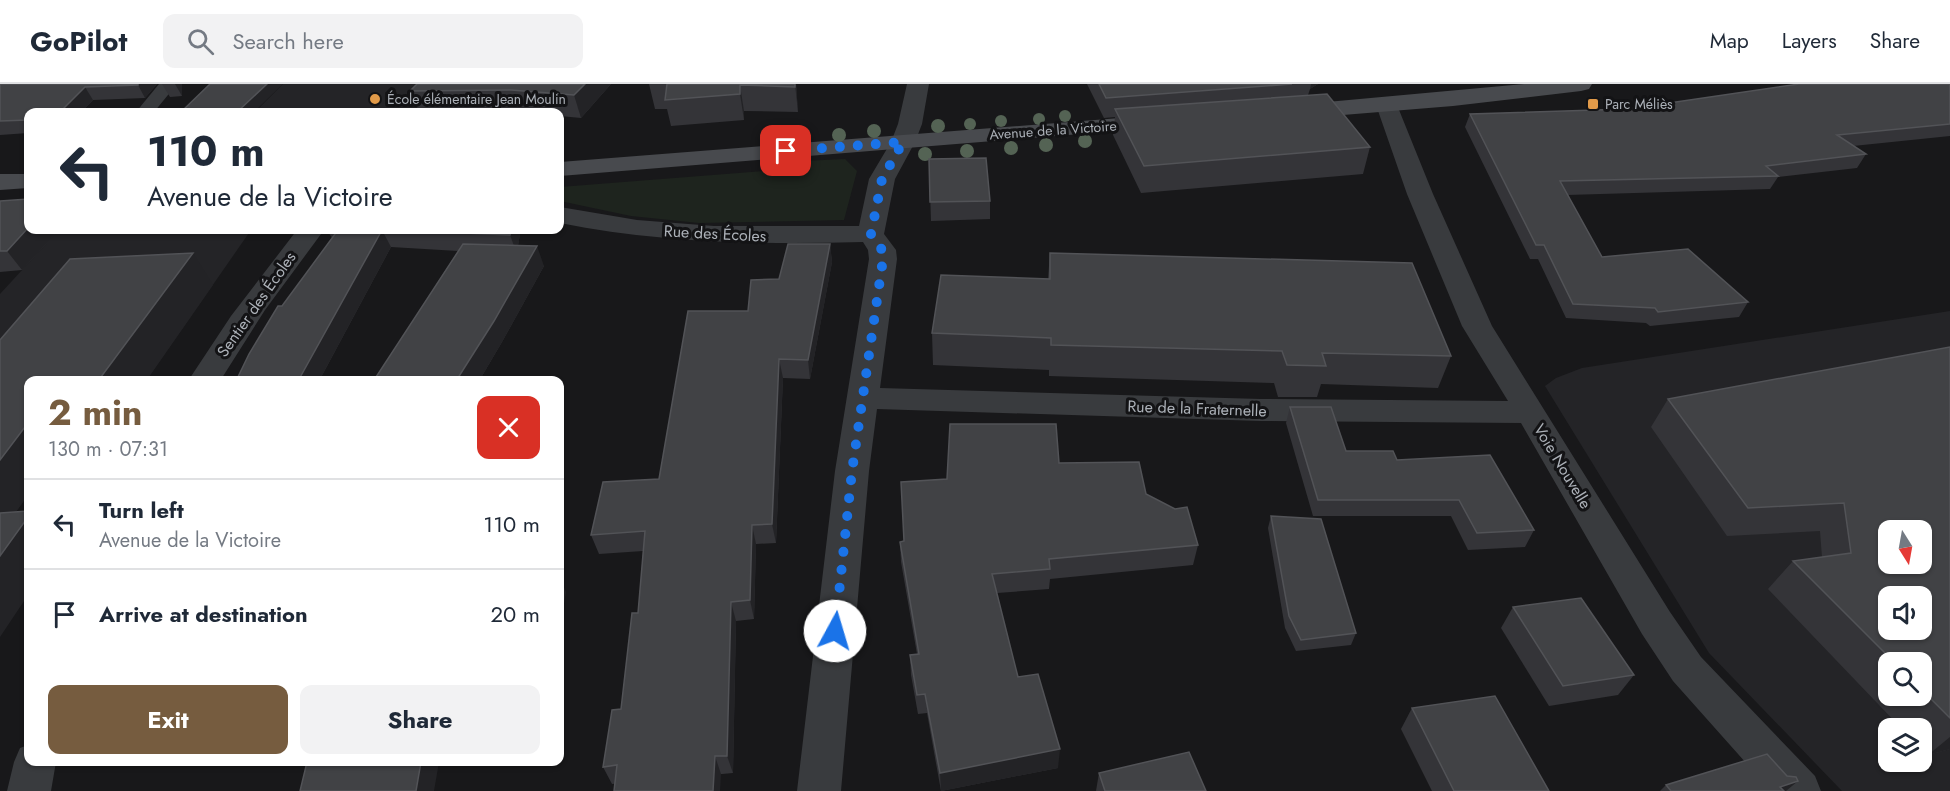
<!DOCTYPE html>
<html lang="en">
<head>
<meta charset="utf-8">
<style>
	body { margin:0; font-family:Jost,sans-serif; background:#f2f2f3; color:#1f2937; height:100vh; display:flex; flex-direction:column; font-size:22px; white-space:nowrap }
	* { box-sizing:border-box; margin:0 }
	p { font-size:20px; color:#747a83 }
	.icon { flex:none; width:33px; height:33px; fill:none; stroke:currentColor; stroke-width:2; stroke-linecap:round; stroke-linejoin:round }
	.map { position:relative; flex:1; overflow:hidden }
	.details { position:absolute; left:24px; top:292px; width:540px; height:390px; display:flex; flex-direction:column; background:#fff; border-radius:12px; box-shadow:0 2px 4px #0004 }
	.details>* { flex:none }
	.guide { position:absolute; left:24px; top:24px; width:540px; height:126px; border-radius:12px; box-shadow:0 2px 4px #0004; background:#fff; color:#1f2937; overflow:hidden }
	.needle { width:39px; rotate:169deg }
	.fabs { position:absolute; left:1878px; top:436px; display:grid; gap:12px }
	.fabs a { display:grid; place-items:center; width:54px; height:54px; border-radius:12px; background:#fff; box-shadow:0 2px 4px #0004; font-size:30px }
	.pin { position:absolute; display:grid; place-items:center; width:51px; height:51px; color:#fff; margin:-26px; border-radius:12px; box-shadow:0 3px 9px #0006 }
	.me { position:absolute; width:66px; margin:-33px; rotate:6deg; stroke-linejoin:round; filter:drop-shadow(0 0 4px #0008) }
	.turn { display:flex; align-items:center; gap:21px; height:126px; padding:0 24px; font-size:27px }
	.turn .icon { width:78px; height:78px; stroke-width:2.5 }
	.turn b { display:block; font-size:42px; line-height:51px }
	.round { display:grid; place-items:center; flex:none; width:63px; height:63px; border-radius:12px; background:#f2f2f3 }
	.summary { display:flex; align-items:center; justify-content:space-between; height:102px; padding:0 24px }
	h1 { font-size:36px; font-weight:700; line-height:45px; color:#765c3f }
	.cta { display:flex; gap:12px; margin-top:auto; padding:12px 24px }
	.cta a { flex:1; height:69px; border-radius:12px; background:#765c3f; color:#fff; font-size:24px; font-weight:700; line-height:69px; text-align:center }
	.cta a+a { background:#f2f2f3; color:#1f2937 }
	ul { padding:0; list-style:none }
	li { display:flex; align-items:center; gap:18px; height:90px; padding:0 24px; border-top:2px solid #e0e1e3 }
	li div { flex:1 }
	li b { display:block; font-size:22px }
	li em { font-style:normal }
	header { display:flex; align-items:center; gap:36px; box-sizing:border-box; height:84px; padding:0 30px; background:#fff; border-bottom:2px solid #e0e1e3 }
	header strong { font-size:28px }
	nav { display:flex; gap:33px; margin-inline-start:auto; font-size:21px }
	.search { width:420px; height:54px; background:#f2f2f3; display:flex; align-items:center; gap:15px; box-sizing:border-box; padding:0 21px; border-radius:12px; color:#747a83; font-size:22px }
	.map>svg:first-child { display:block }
</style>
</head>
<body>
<header>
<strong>GoPilot</strong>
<div class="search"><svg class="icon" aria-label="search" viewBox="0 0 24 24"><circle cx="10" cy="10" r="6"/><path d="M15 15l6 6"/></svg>Search here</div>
<nav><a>Map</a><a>Layers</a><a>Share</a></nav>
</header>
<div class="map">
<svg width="1950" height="707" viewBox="0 0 1950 707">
	<rect width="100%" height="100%" fill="#18181a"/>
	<g fill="#242427" fill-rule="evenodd">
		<path d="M283,0H496L434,28H255Z"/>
		<path d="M59,146H251L146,297H28V411L0,450V210Z"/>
		<path d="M1950,227V707H1842L1709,569L1545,302L1556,294L1582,284ZM1888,447H1922V480H1888ZM1888,513H1922V546H1888ZM1888,579H1922V612H1888ZM1888,645H1922V678H1888Z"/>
	</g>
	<path fill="#1e241e" d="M845,75L857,87L844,136L699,139L631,132L560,117V103L802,84L803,77Z"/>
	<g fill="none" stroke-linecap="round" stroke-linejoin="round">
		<path fill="#393b3e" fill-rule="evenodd" d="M159,0H177L154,28H136Z"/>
		<g fill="#393b3e" fill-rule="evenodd">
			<path d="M907,0H929L922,40L915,58L895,95L884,150L896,166L897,175L880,304L1261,315L1508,317L1462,242L1407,110L1376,21L1379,16L1387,14L1395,16L1433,110L1492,242L1670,528L1701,573L1815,692L1821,707H1771L1673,597L1642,550L1521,339L1261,337L877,325L869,387L841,707H797L835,387L869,175L868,166L863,158C761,161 660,159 560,139V123L637,136L714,142H859L869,95L891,58L898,40Z"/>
			<path d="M297,146H324L265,226L220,297H188L231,232Z"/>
			<path d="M28,661V678H56L51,707H7L14,678L20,664Z"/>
		</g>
		<g fill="#484a4e" fill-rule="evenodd">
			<path d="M1524,0H1592L1589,5L1581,7L1453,22L1294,35L1286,33L1283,28L1286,23L1294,21Z"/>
			<path d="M1158,31L1166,33L1170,38L1166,43L560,92V78Z"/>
			<path d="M0,90H28V104L0,106Z"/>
		</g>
	</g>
	<g fill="#546354">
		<circle cx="1065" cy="32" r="6"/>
		<circle cx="1039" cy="35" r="6"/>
		<circle cx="1001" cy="37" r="6"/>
		<circle cx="970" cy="40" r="6"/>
		<circle cx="938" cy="42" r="7"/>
		<circle cx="874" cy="47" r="7"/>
		<circle cx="839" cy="51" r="7"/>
		<circle cx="1085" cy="57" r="7"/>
		<circle cx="1046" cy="61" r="7"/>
		<circle cx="1011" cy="64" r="7"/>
		<circle cx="967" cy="67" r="7"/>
		<circle cx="925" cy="70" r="7"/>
	</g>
	<g fill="#343438" fill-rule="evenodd">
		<path d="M0,0H157L145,14L93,16L81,28H28V49L0,51Z"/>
		<path d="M162,0H182V12L170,13Z"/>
		<path d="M417,0H611L581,34L560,32V28H419L410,7Z"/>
		<path d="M649,0H796L798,28L744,27V36L671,42L667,25H655Z"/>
		<path d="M1087,0H1318L1310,5L1308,11L1370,63L1363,90L1141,109L1113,51L1115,33L1104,34Z"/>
		<path d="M1950,0V52L1853,62L1866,70L1857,84L1778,93L1770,105L1567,111L1602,173L1748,218L1739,233L1650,242L1646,239L1566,234L1538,175H1530L1465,43L1470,30L1628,25Z"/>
		<path d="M929,75L990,117V135L931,137Z"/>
		<path d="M0,117L28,146H59L22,186L0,188Z"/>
		<path d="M327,146H519L520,150L518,161L544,182L502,258L479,297H378L376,293L458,167L391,163L319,297H236L282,222L332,154Z"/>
		<path d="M830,160L832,178L810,295L783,294L776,459L756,460L754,535L736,537L733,689L612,700L603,683L621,625L638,529L643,467L599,470L591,451L659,395L748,227L779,195Z"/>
		<path d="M1050,169L1451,272L1438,304L1321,300L1317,313H1278L1274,299L1049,292V286L933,281L932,249L1048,195Z"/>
		<path d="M1950,263V665L1928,671L1922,665V645H1902L1768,505L1793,477L1822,473L1820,447L1727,452L1651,343L1668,315ZM1888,579H1922V612H1888Z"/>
		<path d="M1290,323L1346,367L1397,376L1534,446L1525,463L1468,466L1451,432H1313L1286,339Z"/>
		<path d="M1059,379L1146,410L1175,425L1198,461L1193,481L1050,495L1049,505L997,509L1018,593L1058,684L941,707L927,629L918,630L911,591L910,571L917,570L901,478L900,458L904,457L947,395Z"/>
		<path d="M1271,432L1356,549L1351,561L1296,567L1285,544L1268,444Z"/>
		<path d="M1513,523L1634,591L1618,611L1549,622L1501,544Z"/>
		<path d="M1412,624L1549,707H1432L1401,645Z"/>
		<path d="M1099,689L1206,707H1096Z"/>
		<path d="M1666,701L1786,707H1660Z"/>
	</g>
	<g fill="#232326">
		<path d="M138,0H157L145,14L138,1Z"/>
		<path d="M175,0H182V12Z"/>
		<path d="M267,0H283L254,28H237Z"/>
		<path d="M585,0H611L581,34L574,11Z"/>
		<path d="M795,0H796L798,28Z"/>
		<path d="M1311,0H1318L1310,5Z"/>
		<path d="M740,1L744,27V36L740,10Z"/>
		<path d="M85,3L93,16L81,28H60Z"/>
		<path d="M28,144V146H59L22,186L7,167Z"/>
		<path d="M382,146L391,163L319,297H298Z"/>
		<path d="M511,146H519L520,150L517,170L510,151Z"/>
		<path d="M830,160L832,178L810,295L808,276Z"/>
		<path d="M537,162L544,182L502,258L479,297H456Z"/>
		<path d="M193,169L213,201L146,297H98Z"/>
		<path d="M779,275L783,294L776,459L772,440Z"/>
		<path d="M28,339V411L0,450V376Z"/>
		<path d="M28,433V511L0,553V472Z"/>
		<path d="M752,441L756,460L754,535L750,516Z"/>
		<path d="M560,494L566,508L560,543Z"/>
		<path d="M731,518L736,537L733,689L727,672Z"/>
		<path d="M1950,653V665L1928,671Z"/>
		<path d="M1060,665L1058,684L941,707L940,689Z"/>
		<path d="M715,672L721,690L720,707H713Z"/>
		<path d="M421,678H439L434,707H416Z"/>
		<path d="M1798,697L1786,707H1776L1780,703Z"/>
	</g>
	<g fill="#414245" stroke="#525357" stroke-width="1.5" fill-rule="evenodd">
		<path d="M0,0H138V1L85,3L60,28H28V36L0,37Z"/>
		<path d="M210,0H267L237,28H181Z"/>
		<path d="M417,0H585L574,11L511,6L410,7Z"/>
		<path d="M667,0H795V3L740,1V10L665,16Z"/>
		<path d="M1099,0H1292L1106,14Z"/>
		<path d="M1799,0H1950V40L1837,51L1866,70L1766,82L1778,92L1560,97L1602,173L1688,165L1748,218L1658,228L1655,224L1573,220L1544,161H1536L1470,30L1628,25Z"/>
		<path d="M1327,10L1370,63L1144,82L1115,25Z"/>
		<path d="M986,74L990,117L930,118L929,75Z"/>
		<path d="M28,115V144L7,167H0V117Z"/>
		<path d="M338,146H382L298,297H236L249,270L278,222H282Z"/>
		<path d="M396,146H511L510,151Z"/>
		<path d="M463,160L537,162L494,237L456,297H378L376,293Z"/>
		<path d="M788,160H830L808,276L779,275L772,440L752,441L750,516L731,518L727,672H715L713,707H614L617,681L603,683L612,626L621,625L632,529H638L645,447L591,451L603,398L659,395L688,227H748L751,196L779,195Z"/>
		<path d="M193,169L98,297H28V339L0,376V256L70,175Z"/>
		<path d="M1050,169L1412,179L1451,272L1322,269L1326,282L1287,281L1282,267L1051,261V254L932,249L941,191L1050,195Z"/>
		<path d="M1950,263V634L1922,606V579H1895L1793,477L1851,469L1844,419L1748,424L1668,315ZM1888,447H1922V480H1888ZM1888,513H1922V546H1888Z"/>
		<path d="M1290,323H1331L1346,367H1393L1397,376L1490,371L1534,446L1477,449L1459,416H1318Z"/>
		<path d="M950,340H1056L1059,379L1139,378L1146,410L1175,425L1187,423L1198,461L1049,475L1050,485L992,490L1018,593L1038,590L1060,665L940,689L925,610L917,611L910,571L919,570L900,458L904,457L901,398L947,395Z"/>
		<path d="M28,427V433L0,472V429Z"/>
		<path d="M1271,432L1321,435L1356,549L1301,556L1289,532Z"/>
		<path d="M1581,514L1634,591L1563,602L1513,523Z"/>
		<path d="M1495,612L1549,707H1454L1412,624Z"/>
		<path d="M1189,668L1206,707H1105L1099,689Z"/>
		<path d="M1767,670L1787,692L1796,693L1798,697L1780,703L1784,707H1671L1666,701Z"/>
		<path d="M307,678H421L416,707H300Z"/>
	</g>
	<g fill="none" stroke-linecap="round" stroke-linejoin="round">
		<path stroke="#1a73e8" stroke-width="10" stroke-dasharray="0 18" d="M786,67L903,58L882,95L871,150L882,166L883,175L852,387L835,547"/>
	</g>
	<g fill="#e19a49" stroke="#131315" stroke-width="2">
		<circle cx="375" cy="15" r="6"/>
		<rect x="1587" y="14" width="12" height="12" rx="3"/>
	</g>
	<g text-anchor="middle" stroke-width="6" stroke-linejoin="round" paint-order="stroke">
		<g font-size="14" fill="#acb1b8" stroke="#131315" text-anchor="start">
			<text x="387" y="20">École élémentaire Jean Moulin</text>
			<text x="1605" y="25">Parc Méliès</text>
		</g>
		<g font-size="14" fill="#acb1b8" stroke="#131315">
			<text transform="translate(1053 46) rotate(-4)" y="5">Avenue de la Victoire</text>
		</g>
		<g font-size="16" fill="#acb1b8" stroke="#131315">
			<text transform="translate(715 149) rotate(3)" y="6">Rue des Écoles</text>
			<text transform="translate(256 220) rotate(-55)" y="6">Sentier des Écoles</text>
			<text transform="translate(1197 324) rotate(2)" y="6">Rue de la Fraternelle</text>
			<text transform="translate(1563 382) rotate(59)" y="6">Voie Nouvelle</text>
		</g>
	</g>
</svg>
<div class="fabs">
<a><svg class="needle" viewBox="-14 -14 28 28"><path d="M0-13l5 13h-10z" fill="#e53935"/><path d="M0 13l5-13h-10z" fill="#747a83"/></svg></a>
<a><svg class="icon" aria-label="sound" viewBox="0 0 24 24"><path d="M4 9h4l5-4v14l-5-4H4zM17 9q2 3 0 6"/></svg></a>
<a><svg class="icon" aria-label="search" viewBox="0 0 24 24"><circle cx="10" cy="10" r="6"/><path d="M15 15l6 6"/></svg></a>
<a><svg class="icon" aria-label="layers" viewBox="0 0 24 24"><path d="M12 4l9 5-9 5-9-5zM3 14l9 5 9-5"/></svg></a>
</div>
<div class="pin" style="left:786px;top:67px;background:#d93025"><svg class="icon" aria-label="arrive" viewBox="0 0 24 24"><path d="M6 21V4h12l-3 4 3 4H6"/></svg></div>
<svg class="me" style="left:835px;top:547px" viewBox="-20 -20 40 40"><circle r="19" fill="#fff"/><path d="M0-13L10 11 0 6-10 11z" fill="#1a73e8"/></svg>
<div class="guide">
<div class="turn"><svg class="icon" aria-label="left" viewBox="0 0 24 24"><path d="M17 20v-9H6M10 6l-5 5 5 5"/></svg><div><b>110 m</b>Avenue de la Victoire</div></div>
</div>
<section class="details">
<div class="summary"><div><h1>2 min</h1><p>130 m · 07:31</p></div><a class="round" style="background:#d93025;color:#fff"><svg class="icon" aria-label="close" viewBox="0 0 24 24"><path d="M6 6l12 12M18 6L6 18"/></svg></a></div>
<ul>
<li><svg class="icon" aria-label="left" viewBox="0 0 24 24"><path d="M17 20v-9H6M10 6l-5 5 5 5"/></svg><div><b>Turn left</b><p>Avenue de la Victoire</p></div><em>110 m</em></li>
<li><svg class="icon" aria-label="arrive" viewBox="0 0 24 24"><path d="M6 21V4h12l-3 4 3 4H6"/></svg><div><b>Arrive at destination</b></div><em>20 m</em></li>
</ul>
<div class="cta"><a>Exit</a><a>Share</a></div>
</section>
</div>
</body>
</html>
